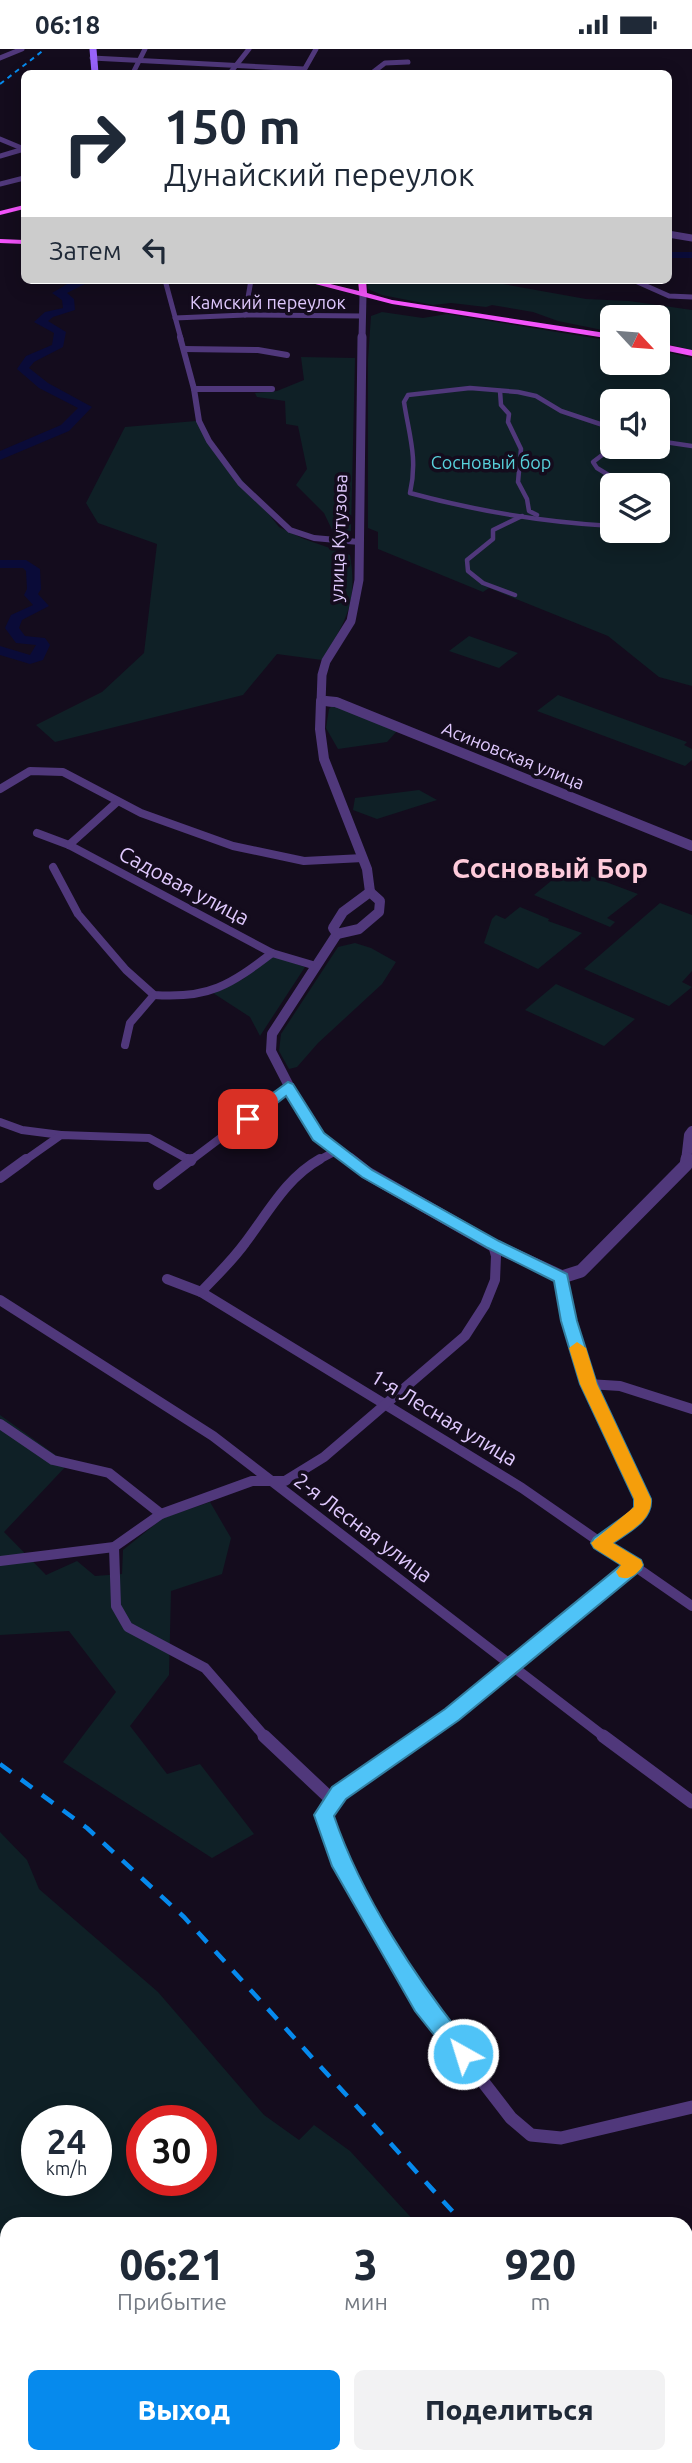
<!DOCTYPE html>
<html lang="ru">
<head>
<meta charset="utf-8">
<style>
	body { margin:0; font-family:Ubuntu,sans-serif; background:#f2f2f3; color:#1f2937; height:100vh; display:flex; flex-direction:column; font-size:26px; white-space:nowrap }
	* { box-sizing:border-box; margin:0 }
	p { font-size:23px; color:#747a83 }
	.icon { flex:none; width:38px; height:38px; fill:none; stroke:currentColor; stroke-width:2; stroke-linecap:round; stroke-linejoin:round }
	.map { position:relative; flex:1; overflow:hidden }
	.drawer { position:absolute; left:0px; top:2168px; width:693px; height:247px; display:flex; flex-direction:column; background:#fff; border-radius:21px 21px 0 0; box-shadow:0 4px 18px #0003 }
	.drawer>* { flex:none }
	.top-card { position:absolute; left:21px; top:21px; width:651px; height:214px; border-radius:10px; box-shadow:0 4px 18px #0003; background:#fff; color:#1f2937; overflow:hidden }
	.needle { width:46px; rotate:116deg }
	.buttons { position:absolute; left:600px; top:256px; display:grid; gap:14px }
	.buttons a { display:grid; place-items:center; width:70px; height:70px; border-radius:10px; background:#fff; box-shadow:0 4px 18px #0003; font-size:35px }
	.speed { position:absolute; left:21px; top:2056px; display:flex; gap:14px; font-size:35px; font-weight:700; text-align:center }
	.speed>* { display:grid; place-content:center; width:91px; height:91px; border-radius:50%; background:#fff; box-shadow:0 4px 18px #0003; line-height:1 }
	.speed small { font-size:18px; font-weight:400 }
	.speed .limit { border:10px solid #d22; background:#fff; color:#111 }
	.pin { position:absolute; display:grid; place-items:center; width:60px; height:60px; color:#fff; margin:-30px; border-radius:14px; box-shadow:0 4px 10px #0006 }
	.me { position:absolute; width:77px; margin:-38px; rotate:321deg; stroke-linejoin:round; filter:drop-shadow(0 0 5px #0008) }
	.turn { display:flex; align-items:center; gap:24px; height:147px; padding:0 28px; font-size:32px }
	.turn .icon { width:91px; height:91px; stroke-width:2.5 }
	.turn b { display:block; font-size:49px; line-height:60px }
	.then { display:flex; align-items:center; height:66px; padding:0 28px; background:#0003; gap:14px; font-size:26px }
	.eta { display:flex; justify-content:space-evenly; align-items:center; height:119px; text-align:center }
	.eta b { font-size:42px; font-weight:800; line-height:49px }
	.button { display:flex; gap:14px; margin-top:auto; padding:14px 28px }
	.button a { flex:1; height:80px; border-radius:10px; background:#068aed; color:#fff; font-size:28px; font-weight:800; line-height:80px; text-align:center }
	.button a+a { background:#f2f2f3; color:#1f2937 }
	.status { display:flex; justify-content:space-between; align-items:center; height:49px; padding:0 35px; background:#fff; direction:ltr }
	.status svg { height:19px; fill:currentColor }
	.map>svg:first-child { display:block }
</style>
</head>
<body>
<div class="status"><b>06:18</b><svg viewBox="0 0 49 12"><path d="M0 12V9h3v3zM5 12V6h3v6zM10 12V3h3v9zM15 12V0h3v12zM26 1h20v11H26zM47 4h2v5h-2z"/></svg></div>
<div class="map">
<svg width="692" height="2414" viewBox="0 0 692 2414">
	<rect width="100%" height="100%" fill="#140c1d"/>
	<g fill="#0f2026" fill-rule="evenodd">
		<path d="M367,231H481L586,250L629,252L692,261V301L658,293V268H612V283L558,272L533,263L492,256L486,258L451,254L433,256L382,246L368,240Z"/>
		<path d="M382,263L423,269L447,265L612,292V313H658V301L692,309V637L659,628L608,587L489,539L483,543L378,500V483L368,479V310L371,267ZM612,352H658V397H612ZM612,436H658V481H612Z"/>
		<path d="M301,308L355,309L351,482L334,485L324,464L296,436L307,420L298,377L286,375L285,352L257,348L255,344L277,342L304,331Z"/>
		<path d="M196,372L279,478L304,490L350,506C358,553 346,572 322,611L277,605L243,646L55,693L36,676L102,643L144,604L157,495L98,474L86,454L125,378Z"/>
		<path d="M469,587L518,604L499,619L449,602Z"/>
		<path d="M558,646L687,693L684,696L692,700V711L685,717L537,662Z"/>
		<path d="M333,656L397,682L387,693L338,700L326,679L329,660Z"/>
		<path d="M419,741L437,751L377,770L353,761L355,749Z"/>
		<path d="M590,827L638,845L607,869L615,873L610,878L534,846L556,828Z"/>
		<path d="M660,854L692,866V922L682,933L692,938L669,957L584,920Z"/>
		<path d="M520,858L549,870L548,872L582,884L538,920L484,894L492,870L496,866L505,870Z"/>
		<path d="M355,894L371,899L396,913L382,935L318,994L297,1018L289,1020L279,1002L281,985L338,898Z"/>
		<path d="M271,906L305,918L260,987L250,968L213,944L243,930Z"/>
		<path d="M556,935L635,970L604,997L525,961Z"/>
		<path d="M0,1366L68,1415L4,1483L46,1526L77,1512L95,1527L122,1525L123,1501L163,1469L210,1453L231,1489L222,1525L171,1542L169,1626L130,1677L167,1725L200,1715L254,1785L212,1809L63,1713L116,1643L69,1582L0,1586Z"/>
		<path d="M0,1783L27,1811L39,1840L158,1943L264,2066L299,2091L314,2076L350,2102L417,2175H7V2408H671L678,2414H0ZM37,2072H96V2132H37ZM142,2072H201V2132H142Z"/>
	</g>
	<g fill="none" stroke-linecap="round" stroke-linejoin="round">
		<g fill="#0a0b38" fill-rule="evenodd">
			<rect x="668" y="203" width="24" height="6"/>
			<path d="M74,231H86L87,234L67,244L74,250L75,261L53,268L48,272L66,283L63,298L34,313L29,319L48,334L92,358L69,382L0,411V402L61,376L78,359L39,339L17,320L26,307L52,296L54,284L34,273L45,263L63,259L62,251L52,244Z"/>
			<path d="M0,511H26L40,520L41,540L38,545L49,557L22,571L19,579L25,587L45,589L50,596L43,611L30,615L0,606V597L30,606L36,596L16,594L5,579L11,566L33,556L24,546L27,540L26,522L23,519H0Z"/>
		</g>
		<g stroke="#50387b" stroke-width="4.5">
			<path d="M500,342L501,356L509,365L508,373L521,400L518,433L527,450L529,462L537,466"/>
			<path d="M612,379L561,362L536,347L518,343L470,339L408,346L404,353C409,386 418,409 410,444C476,462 543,473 612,477"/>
			<path d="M658,392L692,397"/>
			<path d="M614,397L593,413L597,419L625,436"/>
			<path d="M658,453L663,462L658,467"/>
			<path d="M515,546L483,534L468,522L467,511L493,490V481L522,467"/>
		</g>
		<g stroke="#50387b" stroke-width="5">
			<path d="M0,9L22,0"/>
			<path d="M92,9L304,20"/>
			<path d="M303,23L316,0"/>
			<path d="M133,24L145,0"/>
			<path d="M230,24L249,0"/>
			<path d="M372,24L385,14L408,13"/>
			<path d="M0,90L24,100"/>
			<path d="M0,107L24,100"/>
			<path d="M0,135L24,129"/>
			<path d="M165,231L181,290"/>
			<path d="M633,231L669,247L692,248"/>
			<path d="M245,266L251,231"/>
			<path d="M175,269L245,266L362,267"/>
		</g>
		<g stroke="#50387b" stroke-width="6">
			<path d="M180,288L194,340L199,372L209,392L240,434L290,481L314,489L359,493"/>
			<path d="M184,300L258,301L287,306"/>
			<path d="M194,340H272"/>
		</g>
		<g stroke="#50387b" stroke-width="8">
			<path d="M0,740L30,722L63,723L141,764L233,797L304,812L363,809"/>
			<path d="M37,784L69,796L272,904L316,917"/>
			<path d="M69,796L117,753"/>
			<path d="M53,818L78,865L126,921L154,946C209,950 230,936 272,904"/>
			<path d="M125,996L130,974L154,946"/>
			<path d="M0,1073L22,1081L61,1086"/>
			<path d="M24,1112L61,1086L149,1089L191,1112"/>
			<path d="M190,1112L288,1038"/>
			<path d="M317,1112L336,1102"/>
		</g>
		<g stroke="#50387b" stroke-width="10">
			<path d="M188,1110L191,1112"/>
			<path d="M0,1129L26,1110"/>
			<path d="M158,1136L192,1110"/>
			<path d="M562,1228L569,1272L588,1335L642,1450L643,1459L636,1468L600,1494"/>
			<path d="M167,1230L201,1243L522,1439L692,1557"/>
			<path d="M201,1243C216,1227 232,1212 245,1194C268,1164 286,1129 320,1110"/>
			<path d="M0,1251L213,1387L606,1689"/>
			<path d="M588,1335L620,1337L692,1360"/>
			<path d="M0,1375L53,1411L109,1424L161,1465"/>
			<path d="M0,1512L114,1498"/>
			<path d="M266,1689L205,1619L128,1578L116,1557L114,1498L161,1465L252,1432H285L324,1408L465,1287L485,1256L495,1231L496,1207L493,1196"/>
			<path d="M418,1689L452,1665L634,1516"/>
		</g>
		<g stroke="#50387b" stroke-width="13">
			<path d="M264,1687L333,1752"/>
			<path d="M420,1687L339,1744L324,1766L339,1811L423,1955L511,2069L531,2086L561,2089L692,2058"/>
			<path d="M603,1687L692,1753"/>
		</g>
		<g stroke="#50387b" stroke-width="7">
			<path d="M668,185L692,189"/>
			<path d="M362,290L363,246"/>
		</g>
		<g stroke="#50387b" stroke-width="9">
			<path d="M321,652L339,654"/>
			<path d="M321,654L322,626L326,612L351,572L359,531L362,288"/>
		</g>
		<g stroke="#50387b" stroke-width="10">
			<path d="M321,652L320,680L324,710L367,820L370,843"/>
			<path d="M326,652L336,653L692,797"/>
			<path d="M337,885L272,985L271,1002L306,1070L319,1088L351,1112"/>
			<path d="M337,885L359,880L379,863L380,852L370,843"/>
			<path d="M337,885L333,879L343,863L370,843"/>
			<path d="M686,1112L689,1086L692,1082"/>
		</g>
		<path stroke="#50387b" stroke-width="13" d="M349,1110L367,1124L493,1196L562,1228L581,1222L686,1116L687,1110"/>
		<path stroke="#9863fb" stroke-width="7" d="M93,0L95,24"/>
		<g fill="#f353fb" fill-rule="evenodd">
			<path d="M24,156V160L0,166V162Z"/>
			<path d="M0,190L24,191V195L0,194Z"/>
			<path d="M300,231H314L359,242L358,231H366L367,244L392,251L612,285V290L392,255Z"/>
			<path d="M658,294L692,301V307L658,300Z"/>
		</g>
		<path stroke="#068aed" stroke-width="2" stroke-dasharray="5 4.5" stroke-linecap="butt" d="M0,35L45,0"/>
		<g stroke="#068aed" stroke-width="4.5" stroke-dasharray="14 12" stroke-linecap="butt">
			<path d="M0,1715L87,1779L184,1868L464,2175"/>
			<path d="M686,2354L692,2358"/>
		</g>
	</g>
	<path fill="#4fc3f7" stroke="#337fa1" stroke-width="2" d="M288,1033L293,1035L324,1084L372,1121L499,1192L567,1225L577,1272L597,1335L651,1450C653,1471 629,1483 613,1494L641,1511L643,1516L641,1521L459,1671L346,1750L334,1767C361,1847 418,1933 471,1998L474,2005L471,2012L463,2015L455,2012L415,1962L332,1817L314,1766L332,1738L445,1660L621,1516L594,1499L591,1494L594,1489L630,1463L634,1458V1450L580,1335L561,1272L554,1232L488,1199L362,1128L313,1091L286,1047L253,1073H243L240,1070L243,1066Z"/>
	<path fill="#f59e0b" d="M577,1293L586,1299L597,1335L651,1450C653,1471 629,1483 613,1494L641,1511L643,1516C638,1525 629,1532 619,1528L616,1523L621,1516L594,1499L591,1494L634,1458V1450L580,1335L569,1299Z"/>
	<g text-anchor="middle" stroke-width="7" stroke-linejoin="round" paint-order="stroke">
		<g font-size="18" fill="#e0c9fe" stroke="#140c1d">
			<text x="268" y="260">Камский переулок</text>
			<text transform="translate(339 489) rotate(-88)" y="6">улица Кутузова</text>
			<text transform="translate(513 707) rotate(22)" y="6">Асиновская улица</text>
		</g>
		<g font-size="18" fill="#58d1db" stroke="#140c1d">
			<text x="491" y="420">Сосновый бор</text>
		</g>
		<g font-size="21" fill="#e0c9fe" stroke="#140c1d">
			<text transform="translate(184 837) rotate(28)" y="7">Садовая улица</text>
			<text transform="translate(444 1369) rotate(31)" y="7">1-я Лесная улица</text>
			<text transform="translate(363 1479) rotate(37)" y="7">2-я Лесная улица</text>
		</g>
		<g font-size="28" font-weight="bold" fill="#fecbdb" stroke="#140c1d">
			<text x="550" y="829">Сосновый Бор</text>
		</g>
	</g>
</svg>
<div class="buttons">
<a><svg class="needle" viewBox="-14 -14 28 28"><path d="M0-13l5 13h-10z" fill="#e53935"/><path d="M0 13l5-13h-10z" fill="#747a83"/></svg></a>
<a><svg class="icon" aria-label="sound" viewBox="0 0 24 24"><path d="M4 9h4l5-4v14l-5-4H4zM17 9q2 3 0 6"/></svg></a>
<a><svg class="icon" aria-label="layers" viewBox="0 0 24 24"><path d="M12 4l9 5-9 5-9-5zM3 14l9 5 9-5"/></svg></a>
</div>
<div class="speed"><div>24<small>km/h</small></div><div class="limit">30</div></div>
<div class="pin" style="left:248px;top:1070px;background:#d93025"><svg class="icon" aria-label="arrive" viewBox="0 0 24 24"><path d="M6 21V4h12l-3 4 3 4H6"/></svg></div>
<svg class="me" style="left:463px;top:2005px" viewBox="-20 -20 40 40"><circle r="17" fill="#4fc3f7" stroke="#fff" stroke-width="3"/><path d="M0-11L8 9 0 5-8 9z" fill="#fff"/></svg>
<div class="top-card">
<div class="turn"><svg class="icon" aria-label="right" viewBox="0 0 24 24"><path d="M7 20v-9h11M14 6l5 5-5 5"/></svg><div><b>150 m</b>Дунайский переулок</div></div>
<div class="then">Затем<svg class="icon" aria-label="left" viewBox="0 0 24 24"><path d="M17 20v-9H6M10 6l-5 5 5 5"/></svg></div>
</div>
<section class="drawer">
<div class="eta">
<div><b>06:21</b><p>Прибытие</p></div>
<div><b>3</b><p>мин</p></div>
<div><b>920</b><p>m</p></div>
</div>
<div class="button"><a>Выход</a><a>Поделиться</a></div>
</section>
</div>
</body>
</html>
